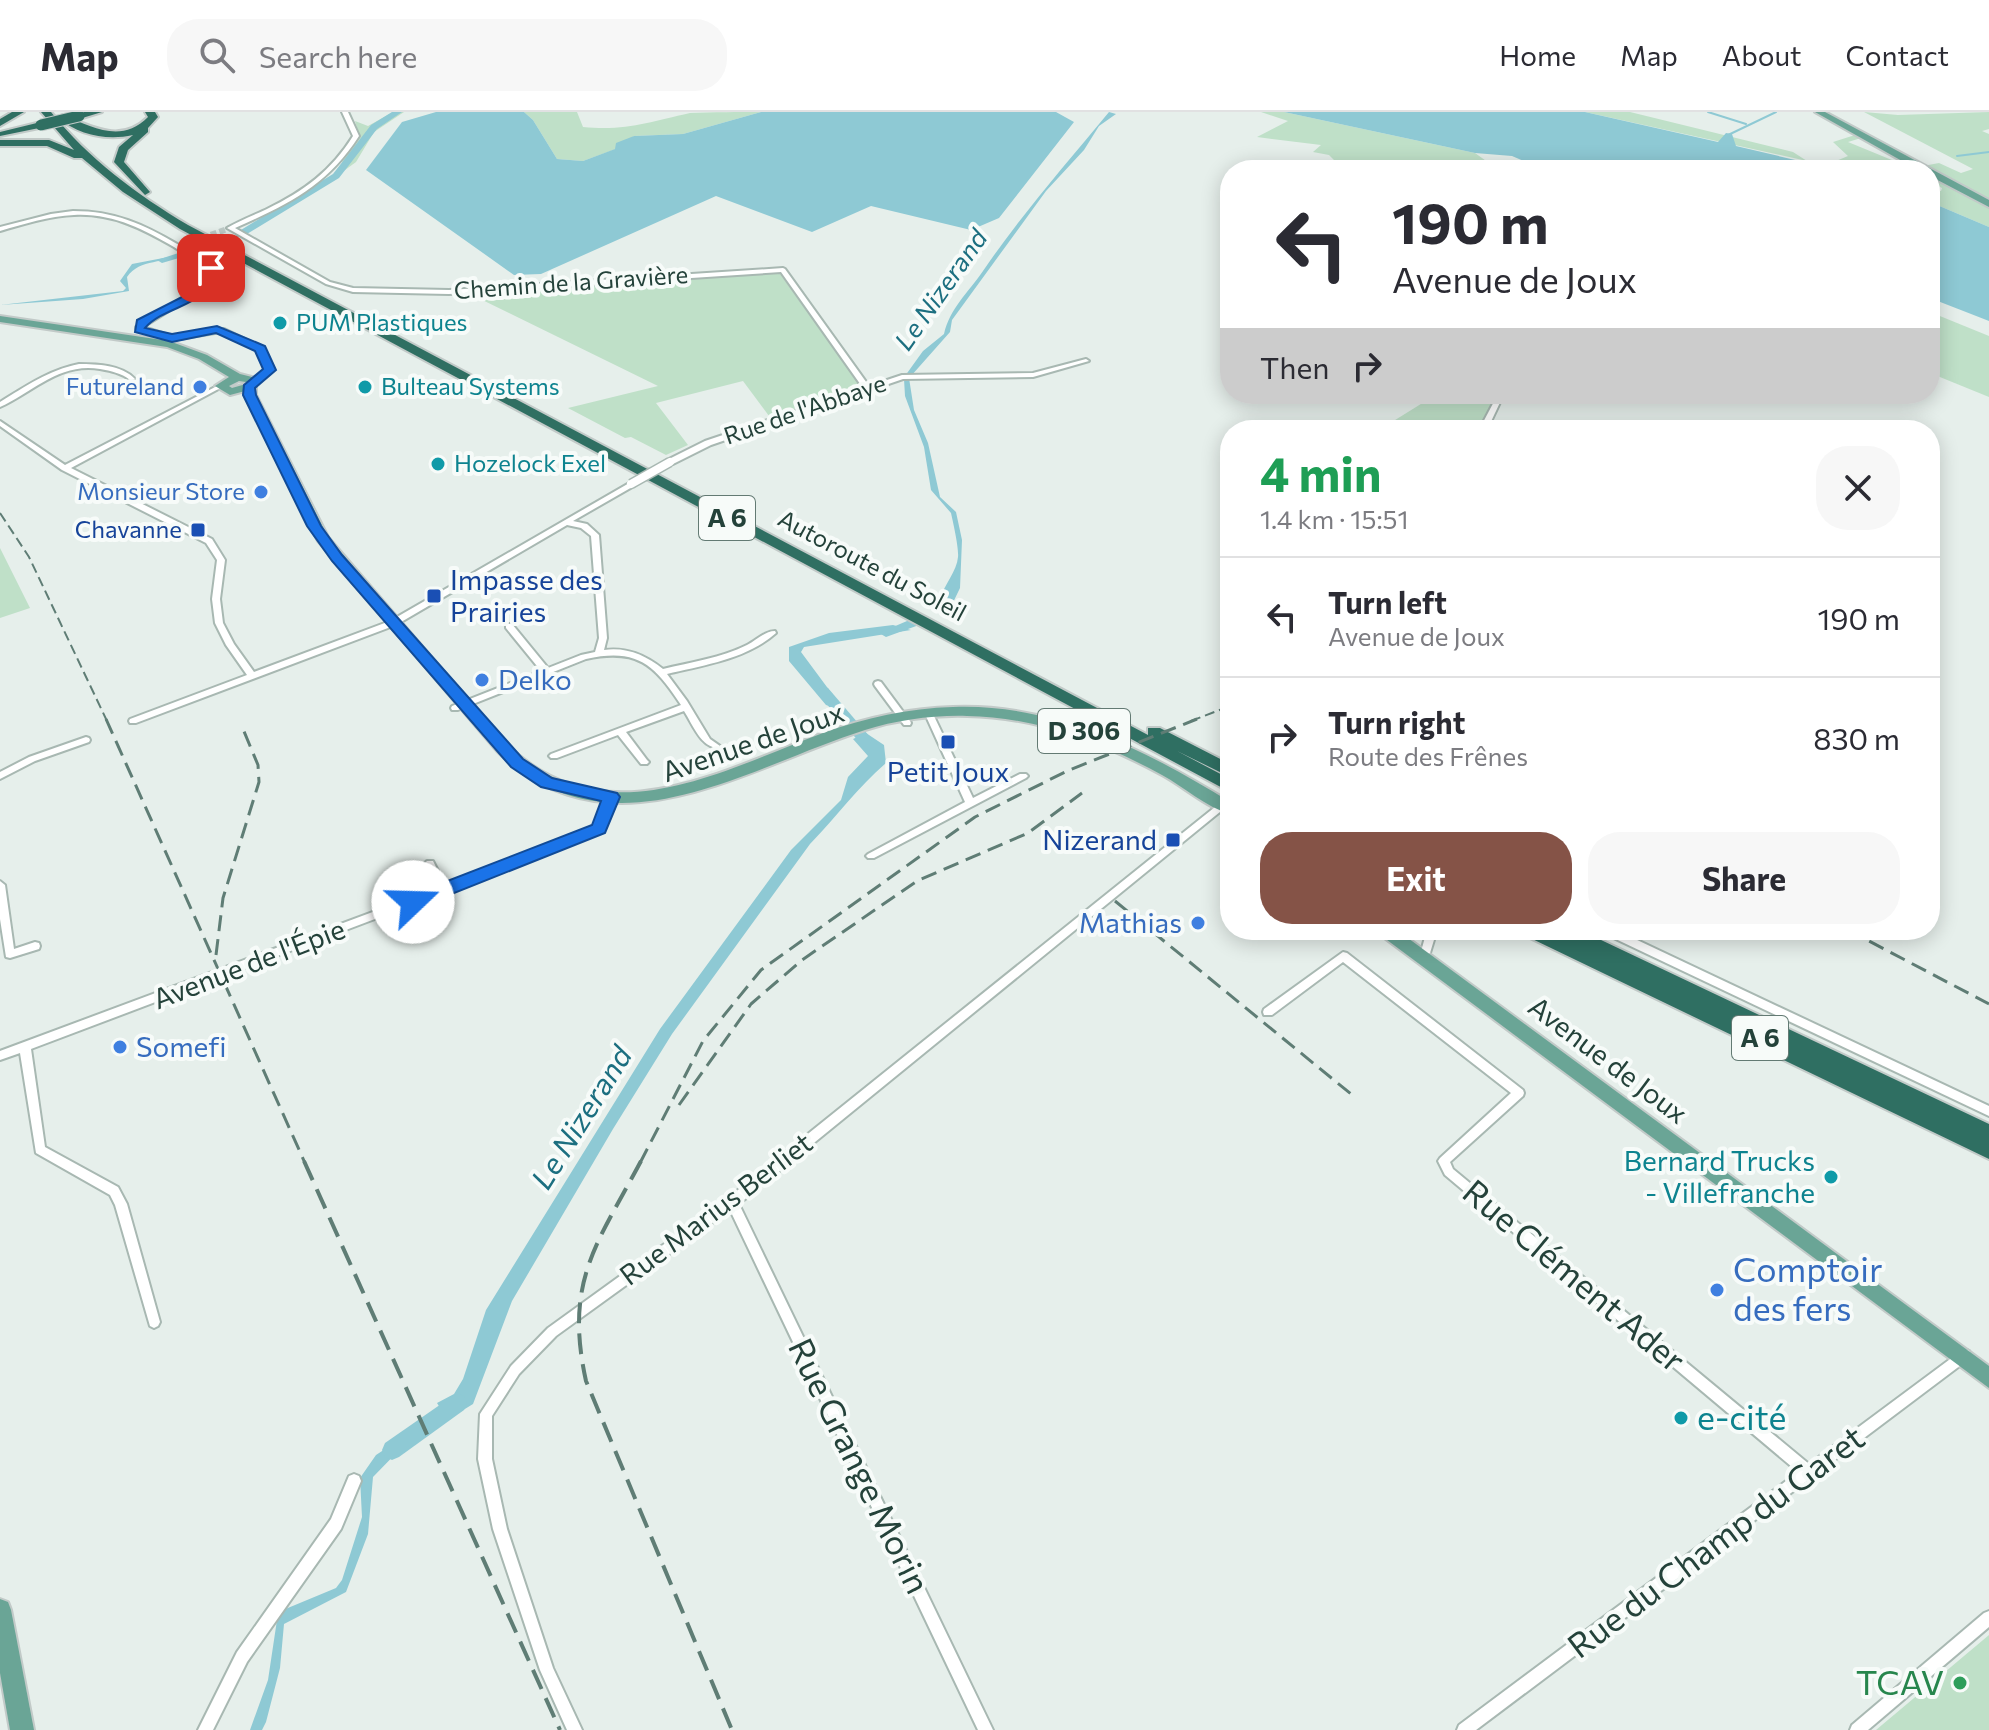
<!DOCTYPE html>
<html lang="en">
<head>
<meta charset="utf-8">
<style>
	body { margin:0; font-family:Commissioner,sans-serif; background:#f7f7f7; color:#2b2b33; height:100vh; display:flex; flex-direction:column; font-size:30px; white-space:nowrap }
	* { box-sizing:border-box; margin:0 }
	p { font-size:26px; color:#7c7c81 }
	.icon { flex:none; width:44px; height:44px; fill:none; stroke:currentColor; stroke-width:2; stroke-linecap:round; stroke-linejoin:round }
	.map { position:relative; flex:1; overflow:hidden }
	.drawer { position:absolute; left:1220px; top:308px; width:720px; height:520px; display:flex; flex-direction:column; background:#fff; border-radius:32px; box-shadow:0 4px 20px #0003 }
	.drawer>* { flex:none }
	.guide { position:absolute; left:1220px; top:48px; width:720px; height:244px; border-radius:32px; box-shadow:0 4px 20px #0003; background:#fff; color:#2b2b33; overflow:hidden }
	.pin { position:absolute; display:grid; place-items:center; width:68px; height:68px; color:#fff; margin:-34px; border-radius:16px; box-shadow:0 4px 12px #0006 }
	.me { position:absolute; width:88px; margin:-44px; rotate:69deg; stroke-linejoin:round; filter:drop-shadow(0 0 6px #0008) }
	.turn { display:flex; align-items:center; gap:28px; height:168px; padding:0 40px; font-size:36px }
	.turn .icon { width:104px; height:104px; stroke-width:2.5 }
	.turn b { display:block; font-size:56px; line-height:68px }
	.then { display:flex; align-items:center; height:76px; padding:0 40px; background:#0003; gap:16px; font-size:30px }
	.round { display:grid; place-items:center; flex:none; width:84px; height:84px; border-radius:32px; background:#f7f7f7 }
	.overview { display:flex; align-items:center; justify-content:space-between; height:136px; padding:0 40px }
	h1 { font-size:48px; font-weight:700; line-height:60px; color:#1e9e55 }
	.primary-button { display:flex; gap:16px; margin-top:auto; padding:16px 40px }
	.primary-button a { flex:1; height:92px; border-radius:32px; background:#855347; color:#fff; font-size:32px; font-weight:700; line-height:92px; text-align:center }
	.primary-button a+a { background:#f7f7f7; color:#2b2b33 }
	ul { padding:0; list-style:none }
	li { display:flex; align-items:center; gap:24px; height:120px; padding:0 40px; border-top:2px solid #e1e1e2 }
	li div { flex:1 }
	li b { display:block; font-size:30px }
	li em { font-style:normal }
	header { display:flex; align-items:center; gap:48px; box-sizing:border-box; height:112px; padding:0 40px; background:#fff; border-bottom:2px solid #e1e1e2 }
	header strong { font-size:38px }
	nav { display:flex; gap:44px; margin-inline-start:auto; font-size:28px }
	.search { width:560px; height:72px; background:#f7f7f7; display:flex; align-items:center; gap:20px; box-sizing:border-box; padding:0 28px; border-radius:32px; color:#7c7c81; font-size:30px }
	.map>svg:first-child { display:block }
</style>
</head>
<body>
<header>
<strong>Map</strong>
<div class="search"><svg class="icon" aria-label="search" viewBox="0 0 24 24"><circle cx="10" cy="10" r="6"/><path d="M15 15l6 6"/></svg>Search here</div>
<nav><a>Home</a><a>Map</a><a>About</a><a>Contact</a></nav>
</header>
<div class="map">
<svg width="1989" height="1618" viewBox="0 0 1989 1618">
	<rect width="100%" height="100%" fill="#e6efeb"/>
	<g fill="#bfe0c8">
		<path d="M393,0H404L374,20L356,50L345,58L342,50L359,23L355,9L368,14Z"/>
		<path d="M524,0H577L583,15C627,19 649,10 690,1C712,0 739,0 761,0L683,22L634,24L616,37L583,49L557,47L533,8Z"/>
		<path d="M1261,0H1284L1475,41L1496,56L1390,58L1334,48L1329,43L1313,40L1321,33L1257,25L1288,9Z"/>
		<path d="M1585,0H1630L1793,40L1807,49Z"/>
		<path d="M1864,0L1898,3L1989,0V17L1982,19L1989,22V115L1930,90V77L1941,79L1942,76L1930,70V58H1902L1939,51L1961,61L1973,57Z"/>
		<path d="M1855,23L1861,26L1848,30L1904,53C1879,61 1860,56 1836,49L1848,44L1833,30Z"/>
		<path d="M778,159L860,273L855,279L769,304L743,269L656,291L688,333L666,343L631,325L625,326L568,296L658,274L468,181Z"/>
		<path d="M1930,200L1989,224V285L1930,261Z"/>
		<path d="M1437,282H1495L1480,318H1379Z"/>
		<path d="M0,436L30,496L0,506Z"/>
		<path d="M1989,1523V1618H1876Z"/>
	</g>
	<g fill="#8ec9d4">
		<path d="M436,0H524L533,8L557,47L583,49L615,37L616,31L634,24L683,22L761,0H1056L1074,10L999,106L971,118L871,94L812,120L716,84L541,162L514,163L366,58L402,10Z"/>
		<path d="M1109,0L1116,2L1099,14L1084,38L1046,79L952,208L950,220L911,264H905L923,239L944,222C950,196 968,181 983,159C1021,103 1066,52 1109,0Z"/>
		<path d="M1284,0H1585L1718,30L1726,21L1732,22L1736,34L1838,58H1545L1512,44L1475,41Z"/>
		<path d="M1930,90L1989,115V209L1930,186Z"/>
		<path d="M184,142C165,152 140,146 127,165L129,179L83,187L0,193L123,179L126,176L120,169L132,152Z"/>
		<path d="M909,266L914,298L928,331L940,385L956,400L962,428L960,476L947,503L935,490L940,487C944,473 957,459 958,445C959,436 953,410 951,401L931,378L924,335L905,284L904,267Z"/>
		<path d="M893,513L911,518L804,535L801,540L841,594L836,596L826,593L789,549V535L829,521Z"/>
		<path d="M866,621L884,633L886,651C857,676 838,703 810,732L672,922L613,1017L512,1189L473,1292L439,1313L442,1299L437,1291L454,1282L463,1267L486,1198L660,917L791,738L841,688L848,665L868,644L853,627Z"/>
		<path d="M408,1322L410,1327L373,1365L368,1422L346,1480L284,1512L280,1556L266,1610L262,1618H250L268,1568L277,1508L283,1498L336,1476L342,1468L362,1405L360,1366L376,1343Z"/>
	</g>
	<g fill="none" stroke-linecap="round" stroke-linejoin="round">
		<g stroke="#8ec9d4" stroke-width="2">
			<path d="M1708,0L1746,12"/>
			<path d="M1726,24L1776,0"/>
			<path d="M1957,44L1989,40"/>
		</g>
		<g fill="#8ec9d4" fill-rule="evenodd">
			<path d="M392,0H402L377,17L339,66L242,125H236V121L333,62L371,13Z"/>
			<path d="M203,133L206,134V138L162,151L157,148Z"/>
			<path d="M914,506L921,510L919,513L886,525L879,521Z"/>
			<path d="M823,574L828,576L870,625L872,628L870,631H860L818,582L816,579Z"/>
			<path d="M457,1281L464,1284L467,1291L464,1298L399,1345L392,1348L385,1345L382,1338L385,1331Z"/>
		</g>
		<path stroke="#bfccc8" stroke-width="6" stroke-dasharray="6 3" stroke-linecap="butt" d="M194,129L230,116"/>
		<defs>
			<g id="minor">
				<path d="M342,0H348L359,24C327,74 287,93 235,116L330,170L353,176L449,178L783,156L785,157L869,274L902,263L1033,261L1086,247L1089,249L1033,265L903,267L711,333L673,352H667V348L705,329L863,276L781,160L449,182L353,180L326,172L227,116C239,109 254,103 267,97C304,79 331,59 353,24Z"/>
				<path d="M73,99C115,99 143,112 179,133L196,128V130L183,135C196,143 210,147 215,162L210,173L143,215L172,224L224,217L260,234L273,258L272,259L254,273H250V271L266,258L255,236L221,220L172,228L136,217V215L204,172L209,162L207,157L202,151C193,145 183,141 174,135C143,117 112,101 74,103C49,104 24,112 0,119V115L51,102Z"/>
				<path d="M79,252C97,252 122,253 135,267L130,268C121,261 111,259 100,257C60,250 33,280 0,295V290C26,274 49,258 79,252Z"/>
				<path d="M219,273L224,274L71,356L212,427L225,448L220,487L223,511L234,532L254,560L390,509L631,370H634V374L573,409L587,412L599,423L607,526L604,538C627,535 645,543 663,557C691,550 721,546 747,533C757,528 765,519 775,519L776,521C747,547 704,553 667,562L687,589L710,627L720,634L719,636C701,636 693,613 684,599L626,620L647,648L649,650L647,652H641L618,623L557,646H551L549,644L551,642L681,593C654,552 637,536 586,547L458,598H452L451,596L452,594L541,559L506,516V512H512L548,556L581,543L595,540L599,526L591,424L581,416L567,413L396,513L136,611H130L129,609L130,607L247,563L226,533L215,511L212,487L217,448L206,431L62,358L0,314V309L65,353Z"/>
				<path d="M1498,282H1504L1487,318H1479Z"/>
				<path d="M878,569L881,570L910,609L911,611L910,613H904L875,574L874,572L875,570Z"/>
				<path d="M929,599L933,602L973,686L1020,662H1026L1028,664L1026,666L874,746H868L866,744L868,742L965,690L925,602Z"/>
				<path d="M86,625L89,626L90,628L89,630L35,649L0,667V660L29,645Z"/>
				<path d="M611,682L616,685L604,717L602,719L585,727L448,779L446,782H441L31,937L45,1035L118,1075L127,1092L160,1210L158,1214L154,1216L150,1214L115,1093L110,1083L36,1041L20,941L0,948V939L437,776L425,751L427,749H433L445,773L579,723L595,715L606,685Z"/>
				<path d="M1223,690L1226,691L1228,693L1226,695L739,1092L993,1618H978L730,1098L556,1224L519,1262L492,1304V1347L507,1417L553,1556L582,1618H567L540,1558L493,1417L478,1347L480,1302L511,1254L548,1216L728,1086L1220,691Z"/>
				<path d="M0,769L5,773L14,837L35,830L39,831L40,834L39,837L10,846L6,845L0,807Z"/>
				<path d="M1427,818H1437L1430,841L1420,847L1416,846L1415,843L1422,836Z"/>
				<path d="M1602,818H1616L1989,994V1004L1603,821Z"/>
				<path d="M1343,840L1347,841L1523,978L1524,981L1523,984L1450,1050L1453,1057L1809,1352L1961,1239L1965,1237L1969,1239L1971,1243L1969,1247L1476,1618H1457L1459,1613L1798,1360L1445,1063L1438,1049L1440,1046L1511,981L1343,850L1272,903H1264L1263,900L1264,897Z"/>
				<path d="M354,1362L359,1364L361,1369L341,1417L247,1550L213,1618H198L237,1540L331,1407L349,1364Z"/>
				<path d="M1989,1499V1515L1868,1618H1850L1852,1613L1984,1501Z"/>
			</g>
			<g id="primary">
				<path d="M1815,0H1825L1989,88V95L1930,64V58H1918Z"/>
				<path d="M0,204L169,229L207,243L240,262L256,266V283L328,425L507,633C605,726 718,660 823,621C865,606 909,596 953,595C1054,591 1146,638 1230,690V702C1206,695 1184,675 1162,663C1101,630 1037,605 967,604C933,603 897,608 865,618C745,656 610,749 497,639L318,429L245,279L230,283L215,274L229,265L199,247L167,235L0,210ZM239,269L246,270V272L232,276L229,274Z"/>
				<path d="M1377,818H1397L1989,1254V1276L1379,822Z"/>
				<path d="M0,1487L8,1490L11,1498L34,1618H10L0,1561Z"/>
			</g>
			<g id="motorway">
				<path d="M12,0H24L0,14V7Z"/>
				<path d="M41,0H51C89,47 136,82 188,113L1148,623V616H1160L1230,652V665L1177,639L1230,667V680L180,117L123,80L82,46H74L47,34H0V28H49L74,38Z"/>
				<path d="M102,0L79,7L74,4L84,0Z"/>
				<path d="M145,0H155L158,5L148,16V20L128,38L124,50L150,80L145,83L114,50L119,35L133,23C107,29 79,23 58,6L63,3C93,15 121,32 148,5Z"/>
				<path d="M41,10L44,11V15L0,24V20Z"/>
				<path d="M1521,818H1547L1557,823L1554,818H1580L1989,1012V1047L1524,823Z"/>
			</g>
		</defs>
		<use href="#minor" stroke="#a8b8b2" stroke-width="4"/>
		<use href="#primary" stroke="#c2cac8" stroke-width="4"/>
		<use href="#motorway" stroke="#c2cac8" stroke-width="4"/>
		<use href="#minor" fill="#fff" fill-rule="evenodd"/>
		<use href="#primary" fill="#6aa596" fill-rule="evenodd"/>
		<use href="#motorway" fill="#2f6f62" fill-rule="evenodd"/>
		<g stroke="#5f7d75" stroke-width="2" stroke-dasharray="10 5" stroke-linecap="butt">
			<path d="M0,401L29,445L107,609"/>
			<path d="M1191,609L1230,594"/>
		</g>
		<g stroke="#5f7d75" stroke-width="3" stroke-dasharray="16 8" stroke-linecap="butt">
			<path d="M106,607L305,1051"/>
			<path d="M1115,789L1351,982"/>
			<path d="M1848,818L1989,892"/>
			<path d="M216,843L223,786L259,670L258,653L243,617"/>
			<path d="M679,993L751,892L802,848L917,769L1028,721L1082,681"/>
			<path d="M640,1051L703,929L761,858L975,705L1067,659L1197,607"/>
		</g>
		<g stroke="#5f7d75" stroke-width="4" stroke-dasharray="21 10" stroke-linecap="butt">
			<path d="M304,1049L560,1618"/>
			<path d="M641,1049C597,1132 564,1169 586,1269L732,1618"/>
		</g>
		<defs>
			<path id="minor-bridge" d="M631,372L670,350"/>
			<path id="motorway-bridge" d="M41,13L79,4"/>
		</defs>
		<use href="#minor-bridge" stroke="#a8b8b2" stroke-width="11" stroke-linecap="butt"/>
		<use href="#motorway-bridge" stroke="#c2cac8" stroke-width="13" stroke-linecap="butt"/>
		<use href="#minor-bridge" stroke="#fff" stroke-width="8"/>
		<use href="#motorway-bridge" stroke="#2f6f62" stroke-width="11"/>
	</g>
	<path fill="#1a73e8" stroke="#114b97" stroke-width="2" d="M207,154L217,156C214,194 166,192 145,216L172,222L217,214L265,234L276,258L255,276L256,283L321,414L342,443L523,647L552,666L617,681L620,685L605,721L419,795H406V785L592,713L601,689L541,675L511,655L332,449L307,414L243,283L244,273L263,257L255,239L216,221L172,230L135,220L137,208L194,179L205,169Z"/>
	<g fill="#0f9aa8" stroke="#f7fbf9" stroke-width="3">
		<circle cx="280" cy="211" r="8"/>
		<circle cx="365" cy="275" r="8"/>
		<circle cx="438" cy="352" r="8"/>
		<circle cx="1831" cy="1065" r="8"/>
		<circle cx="1681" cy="1306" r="8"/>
	</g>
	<g fill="#3f7fe0" stroke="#f7fbf9" stroke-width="3">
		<circle cx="200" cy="275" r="8"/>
		<circle cx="261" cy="380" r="8"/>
		<circle cx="482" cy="568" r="8"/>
		<circle cx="1198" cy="811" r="8"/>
		<circle cx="120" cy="935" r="8"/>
		<circle cx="1717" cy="1178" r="8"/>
	</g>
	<g fill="#1a4fb4" stroke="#f7fbf9" stroke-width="3">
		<rect x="190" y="410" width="16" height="16" rx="4"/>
		<rect x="426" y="476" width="16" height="16" rx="4"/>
		<rect x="940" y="622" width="16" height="16" rx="4"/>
		<rect x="1165" y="720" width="16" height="16" rx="4"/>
	</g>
	<circle fill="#2e9e5b" stroke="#f7fbf9" stroke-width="3" cx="1960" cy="1571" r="8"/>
	<g text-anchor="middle" stroke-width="8" stroke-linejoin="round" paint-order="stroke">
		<g font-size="24" fill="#24423a" stroke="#f7fbf9">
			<text transform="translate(571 171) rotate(-4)" y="8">Chemin de la Gravière</text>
			<text transform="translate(805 298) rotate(-19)" y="8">Rue de l'Abbaye</text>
			<text transform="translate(872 454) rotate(28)" y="8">Autoroute du Soleil</text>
		</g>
		<g font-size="24" fill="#0d838f" stroke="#f7fbf9" text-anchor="start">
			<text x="296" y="219">PUM Plastiques</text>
			<text x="381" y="283">Bulteau Systems</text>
			<text x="454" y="360">Hozelock Exel</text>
		</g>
		<g font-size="24" fill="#366cbe" stroke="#f7fbf9" text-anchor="end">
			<text x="184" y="283">Futureland</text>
			<text x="245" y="388">Monsieur Store</text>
		</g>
		<g font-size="24" fill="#164399" stroke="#f7fbf9" text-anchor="end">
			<text x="182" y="426">Chavanne</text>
		</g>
		<g font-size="26" font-style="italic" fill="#1c6f80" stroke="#f7fbf9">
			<text transform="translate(941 178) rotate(-55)" y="9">Le Nizerand</text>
		</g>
		<g fill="#f7fbf9" stroke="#637a73" stroke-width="2">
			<rect x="699" y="384" width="56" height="44" rx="6"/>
			<rect x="1038" y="597" width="92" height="44" rx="6"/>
			<rect x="1732" y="904" width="56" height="44" rx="6"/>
		</g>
		<g font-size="26" font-weight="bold" fill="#24423a">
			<text x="727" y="415">A 6</text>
			<text x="1084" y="628">D 306</text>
			<text x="1760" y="935">A 6</text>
		</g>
		<g font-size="28" fill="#164399" stroke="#f7fbf9" text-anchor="start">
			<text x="450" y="478">Impasse des<tspan x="450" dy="32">Prairies</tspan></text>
			<text x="948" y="670" text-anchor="middle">Petit Joux</text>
			<text x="1157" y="738" text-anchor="end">Nizerand</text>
		</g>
		<g font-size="28" fill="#366cbe" stroke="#f7fbf9" text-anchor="start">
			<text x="498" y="578">Delko</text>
			<text x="1182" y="821" text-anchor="end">Mathias</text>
			<text x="136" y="945">Somefi</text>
		</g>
		<g font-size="28" fill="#24423a" stroke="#f7fbf9">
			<text transform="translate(753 630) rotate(-19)" y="10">Avenue de Joux</text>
			<text transform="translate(249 852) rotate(-21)" y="10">Avenue de l'Épie</text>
			<text transform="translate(1608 948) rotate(37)" y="10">Avenue de Joux</text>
			<text transform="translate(716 1097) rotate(-37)" y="10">Rue Marius Berliet</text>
		</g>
		<g font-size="28" fill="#0d838f" stroke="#f7fbf9" text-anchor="end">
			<text x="1815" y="1059">Bernard Trucks<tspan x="1815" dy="32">- Villefranche</tspan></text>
		</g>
		<g font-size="30" font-style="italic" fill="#1c6f80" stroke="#f7fbf9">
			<text transform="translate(582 1006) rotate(-58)" y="10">Le Nizerand</text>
		</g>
		<g font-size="34" fill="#366cbe" stroke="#f7fbf9" text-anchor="start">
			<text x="1733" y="1170">Comptoir<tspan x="1733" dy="39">des fers</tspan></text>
		</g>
		<g font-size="34" fill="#24423a" stroke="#f7fbf9">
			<text transform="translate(1574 1164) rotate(40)" y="12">Rue Clément Ader</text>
			<text transform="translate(859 1354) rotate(64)" y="12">Rue Grange Morin</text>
			<text transform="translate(1716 1430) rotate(-37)" y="12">Rue du Champ du Garet</text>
		</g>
		<g font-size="34" fill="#0d838f" stroke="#f7fbf9" text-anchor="start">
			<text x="1697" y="1318">e-cité</text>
		</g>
		<g font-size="34" fill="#27864d" stroke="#f7fbf9" text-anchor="end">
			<text x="1944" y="1583">TCAV</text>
		</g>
	</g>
</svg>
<div class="pin" style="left:211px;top:156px;background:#d93025"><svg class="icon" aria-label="arrive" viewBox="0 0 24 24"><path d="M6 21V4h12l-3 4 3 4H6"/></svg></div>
<svg class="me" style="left:413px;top:790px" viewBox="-20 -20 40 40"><circle r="19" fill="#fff"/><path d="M0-13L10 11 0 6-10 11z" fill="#1a73e8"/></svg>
<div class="guide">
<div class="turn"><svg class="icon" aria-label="left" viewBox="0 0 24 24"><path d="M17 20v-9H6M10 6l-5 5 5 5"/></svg><div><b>190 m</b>Avenue de Joux</div></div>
<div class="then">Then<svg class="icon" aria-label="right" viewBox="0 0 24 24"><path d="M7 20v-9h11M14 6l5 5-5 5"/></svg></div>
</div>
<section class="drawer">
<div class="overview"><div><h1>4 min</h1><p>1.4 km · 15:51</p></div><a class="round"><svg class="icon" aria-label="close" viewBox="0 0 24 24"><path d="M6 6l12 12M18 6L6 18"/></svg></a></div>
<ul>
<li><svg class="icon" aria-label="left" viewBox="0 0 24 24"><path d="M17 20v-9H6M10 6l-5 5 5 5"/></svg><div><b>Turn left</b><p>Avenue de Joux</p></div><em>190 m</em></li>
<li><svg class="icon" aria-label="right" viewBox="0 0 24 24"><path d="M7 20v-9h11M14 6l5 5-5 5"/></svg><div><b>Turn right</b><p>Route des Frênes</p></div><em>830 m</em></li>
</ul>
<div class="primary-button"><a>Exit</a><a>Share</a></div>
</section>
</div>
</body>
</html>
